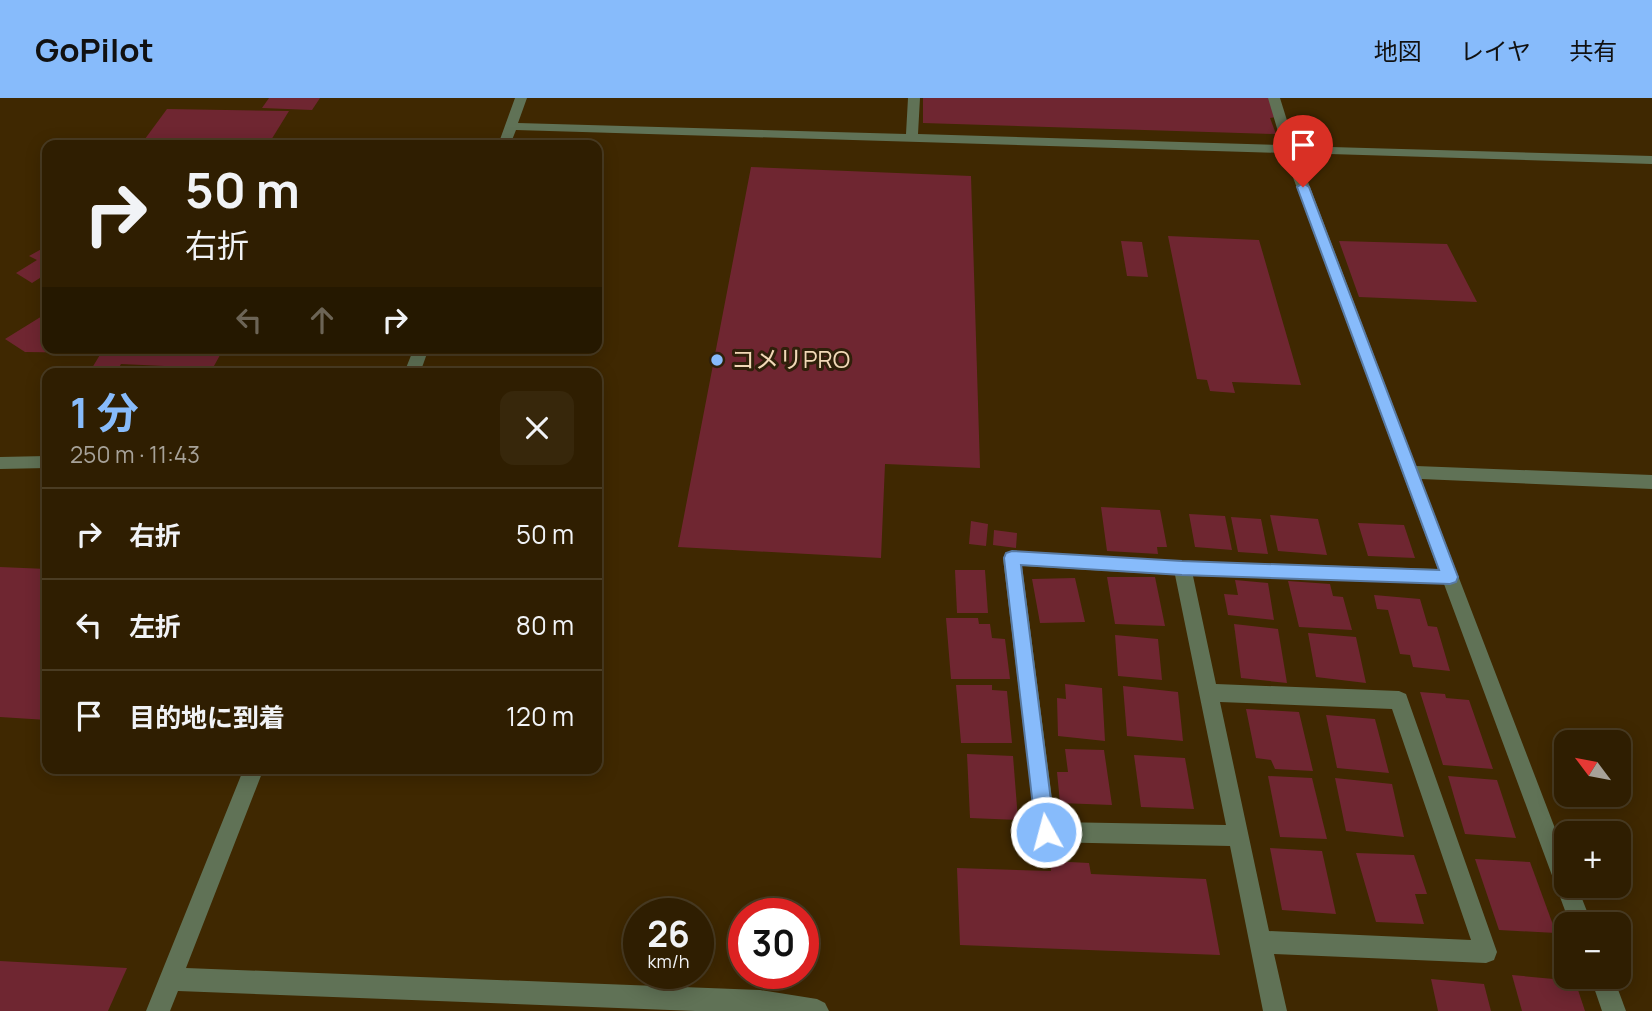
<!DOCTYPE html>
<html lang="ja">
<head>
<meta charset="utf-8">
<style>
	body { margin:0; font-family:Manrope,"Noto Sans JP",sans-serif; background:#37270b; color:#f1f3f6; height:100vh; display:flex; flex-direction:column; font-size:26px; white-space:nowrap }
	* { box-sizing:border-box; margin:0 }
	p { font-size:23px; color:#a7a299 }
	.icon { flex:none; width:38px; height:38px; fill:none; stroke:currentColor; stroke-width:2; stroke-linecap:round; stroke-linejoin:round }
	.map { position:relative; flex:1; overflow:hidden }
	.details { position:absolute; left:42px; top:270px; width:560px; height:406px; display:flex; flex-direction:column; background:#2f1e01; border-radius:14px; box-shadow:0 4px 18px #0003,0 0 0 2px #4a3c23 }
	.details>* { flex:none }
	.hud { position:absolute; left:42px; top:42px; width:560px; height:214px; border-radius:14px; box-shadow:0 4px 18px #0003,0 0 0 2px #4a3c23; background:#2f1e01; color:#f1f3f6; overflow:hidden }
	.needle { width:46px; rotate:302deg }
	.buttons { position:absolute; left:1554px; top:632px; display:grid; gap:14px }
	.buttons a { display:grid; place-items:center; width:77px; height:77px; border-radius:14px; background:#2f1e01; box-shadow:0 4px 18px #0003,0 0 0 2px #4a3c23; font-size:35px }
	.speed { position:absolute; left:623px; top:800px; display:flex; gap:14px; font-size:35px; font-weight:700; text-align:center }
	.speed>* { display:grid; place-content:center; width:91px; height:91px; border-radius:50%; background:#2f1e01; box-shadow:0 4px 18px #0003,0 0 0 2px #4a3c23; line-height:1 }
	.speed small { font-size:18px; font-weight:400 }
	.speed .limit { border:10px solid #d22; background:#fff; color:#111 }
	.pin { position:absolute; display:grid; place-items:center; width:60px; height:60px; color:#fff; margin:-72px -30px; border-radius:50% 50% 50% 0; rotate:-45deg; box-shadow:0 0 7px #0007 }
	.pin .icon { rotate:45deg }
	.me { position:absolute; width:77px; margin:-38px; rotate:353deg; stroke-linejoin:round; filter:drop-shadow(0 0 5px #0008) }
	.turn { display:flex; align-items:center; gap:24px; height:147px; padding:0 28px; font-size:32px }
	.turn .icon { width:91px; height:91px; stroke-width:2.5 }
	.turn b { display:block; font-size:49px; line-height:60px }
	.lanes { display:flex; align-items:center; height:66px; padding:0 28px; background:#0003; justify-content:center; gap:35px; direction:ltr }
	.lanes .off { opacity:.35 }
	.round { display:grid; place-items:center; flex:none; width:74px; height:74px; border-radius:14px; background:#37270b }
	.summary { display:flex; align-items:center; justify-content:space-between; height:119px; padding:0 28px }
	h1 { font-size:42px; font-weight:700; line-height:52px; color:#87bbfb }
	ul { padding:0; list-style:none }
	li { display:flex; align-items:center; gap:21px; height:91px; padding:0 28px; border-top:2px solid #4a3c23 }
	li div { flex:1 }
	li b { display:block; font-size:26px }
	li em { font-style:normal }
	header { display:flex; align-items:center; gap:42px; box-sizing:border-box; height:98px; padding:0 35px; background:#87bbfb; color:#111 }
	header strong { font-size:33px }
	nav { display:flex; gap:38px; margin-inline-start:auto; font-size:24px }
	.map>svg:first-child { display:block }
</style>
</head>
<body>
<header>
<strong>GoPilot</strong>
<nav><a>地図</a><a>レイヤ</a><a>共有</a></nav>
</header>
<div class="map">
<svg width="1652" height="913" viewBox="0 0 1652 913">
	<rect width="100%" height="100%" fill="#3f2801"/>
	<g fill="#6f2631">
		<path d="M269,0H320L312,12L262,10Z"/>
		<path d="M923,0H1269L1276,19L1270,20L1276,36L923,25Z"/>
		<path d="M167,11L289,13L268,47L142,45Z"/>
		<path d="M751,69L971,78L980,370L885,366L881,460L678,449Z"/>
		<path d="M1168,138L1259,142L1301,287L1232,284L1235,295L1210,293L1207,282L1197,281Z"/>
		<path d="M1121,143L1142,144L1148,179L1127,178Z"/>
		<path d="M1339,143L1447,146L1477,204L1359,199Z"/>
		<path d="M47,148V181L43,178L32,185L16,175L37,162L29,158Z"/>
		<path d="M47,215V250H224L210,275H160L164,268L121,266L116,275H89L101,255L25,254L5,241Z"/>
		<path d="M1101,409L1160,412L1167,449H1157L1158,456L1107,453Z"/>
		<path d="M1189,416L1225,418L1232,452L1195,449Z"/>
		<path d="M1270,417L1318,421L1327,457L1278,453Z"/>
		<path d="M1231,419L1261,421L1268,456L1238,454Z"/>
		<path d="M971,423L988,426L986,448L969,446Z"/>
		<path d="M1358,425L1404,427L1415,460L1368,458Z"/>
		<path d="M994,432L1017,435L1016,450L993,447Z"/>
		<path d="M0,469L47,471V622L0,619Z"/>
		<path d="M955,472H985L988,515H957Z"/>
		<path d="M1107,479H1155L1165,528L1115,526Z"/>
		<path d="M1075,480L1085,524L1040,525L1032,481Z"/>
		<path d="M1235,482L1268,485L1274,522L1228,517L1224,496L1238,497Z"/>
		<path d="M1288,483L1330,486L1333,498L1343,499L1352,532L1299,529Z"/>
		<path d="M1374,497L1420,501L1428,528L1437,529L1450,573L1413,569L1410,557L1400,556L1388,512L1377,511Z"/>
		<path d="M946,520H978L979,526H990L992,540L1005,541L1010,581H951Z"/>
		<path d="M1234,526L1278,531L1287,585L1241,580Z"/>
		<path d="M1308,535L1356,539L1366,585L1316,579Z"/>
		<path d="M1115,537L1158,541L1162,582L1118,578Z"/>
		<path d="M1065,586L1102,590L1105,643L1058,638L1057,600L1066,601Z"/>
		<path d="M956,587H992V592L1007,593L1012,645H961Z"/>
		<path d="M1123,588L1178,594L1183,643L1127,638Z"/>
		<path d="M1420,594L1445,596L1446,600L1469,602L1493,671L1443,667Z"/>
		<path d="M1246,611L1299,614L1313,673L1275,671L1271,662L1256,660Z"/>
		<path d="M1326,617L1375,621L1389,675L1337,670Z"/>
		<path d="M1065,651L1104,652L1112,707L1060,705L1057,674H1068Z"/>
		<path d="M967,656L1013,658L1018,722L970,720Z"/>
		<path d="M1134,657L1185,660L1194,711L1141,709Z"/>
		<path d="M1268,678L1312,680L1327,741L1280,739Z"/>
		<path d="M1448,678L1497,682L1516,740L1465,736Z"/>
		<path d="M1335,680L1392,686L1404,739L1346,733Z"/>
		<path d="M1270,750L1322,753L1336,816L1282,812Z"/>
		<path d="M1356,755L1414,757L1427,796H1415L1424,826L1376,824Z"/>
		<path d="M1475,761L1530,764L1556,835L1499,832Z"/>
		<path d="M1050,763L1089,765L1091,776L1206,781L1220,857L960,847L957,770L1051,773Z"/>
		<path d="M0,863L127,870L108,913H0Z"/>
		<path d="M1512,877L1575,883L1585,913H1522Z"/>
		<path d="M1431,881L1484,886L1491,913H1438Z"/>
	</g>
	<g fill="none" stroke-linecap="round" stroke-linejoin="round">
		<g fill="#607256" fill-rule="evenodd">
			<path d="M515,0H527L518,25L906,36L908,0H920L918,36L1282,47L1268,0H1280L1295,48L1652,58V66L1297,55L1416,368L1652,377V391L1421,381L1566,759V788H1577L1592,826H1570L1444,486L1193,478L1216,586L1399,593L1406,596L1497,854L1494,862L1486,865L1274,856L1287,913H1263L1230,748L1046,744L1039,741L1036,734L1003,460L1006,455L1012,453L1182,463L1438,471L1284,55L516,32L510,47H498ZM1022,468L1175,477L1226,727L1055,724ZM1220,604L1392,611L1471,842L1269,833Z"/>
			<path d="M414,250H429L420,275H404Z"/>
			<path d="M47,358V370L0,371V359Z"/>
			<path d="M244,670H264L186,870L760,892L817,901L825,905L829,913H695L178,893L170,913H146Z"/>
			<path d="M1590,878H1613L1626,913H1602Z"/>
		</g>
	</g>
	<path fill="#87bbfb" stroke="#587aa3" stroke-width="2" d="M1303,85L1309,89L1458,479L1456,484L1450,486L1182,477L1021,467L1055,734L1053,740L1046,743L1039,740L1036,734L1004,460L1006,455L1012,453L1182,463L1439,472L1297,89Z"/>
	<circle fill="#87bbfb" stroke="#2f200a" stroke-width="2.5" cx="717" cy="262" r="7"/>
	<g text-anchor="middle" stroke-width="6" stroke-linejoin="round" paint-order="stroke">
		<g font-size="24" fill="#f1d8b7" stroke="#2f200a" text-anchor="start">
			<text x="731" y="270">コメリPRO</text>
		</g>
	</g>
</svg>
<div class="buttons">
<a><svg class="needle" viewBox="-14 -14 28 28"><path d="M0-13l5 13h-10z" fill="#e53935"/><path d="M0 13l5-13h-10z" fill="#a7a299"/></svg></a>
<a>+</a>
<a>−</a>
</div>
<div class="speed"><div>26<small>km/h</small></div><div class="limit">30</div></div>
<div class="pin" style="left:1303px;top:89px;background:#d93025"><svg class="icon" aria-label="arrive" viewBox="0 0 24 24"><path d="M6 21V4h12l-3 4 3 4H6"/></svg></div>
<svg class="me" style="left:1046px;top:734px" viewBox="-20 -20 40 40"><circle r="17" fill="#87bbfb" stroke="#fff" stroke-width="3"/><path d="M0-11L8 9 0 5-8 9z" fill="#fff"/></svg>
<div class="hud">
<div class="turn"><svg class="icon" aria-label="right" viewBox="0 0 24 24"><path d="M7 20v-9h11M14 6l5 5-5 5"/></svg><div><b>50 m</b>右折</div></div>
<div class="lanes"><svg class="icon off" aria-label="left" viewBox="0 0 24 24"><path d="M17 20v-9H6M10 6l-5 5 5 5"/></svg><svg class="icon off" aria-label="ahead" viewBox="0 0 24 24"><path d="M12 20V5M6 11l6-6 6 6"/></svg><svg class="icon" aria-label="right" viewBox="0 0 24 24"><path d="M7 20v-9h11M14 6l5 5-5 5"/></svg></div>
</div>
<section class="details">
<div class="summary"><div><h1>1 分</h1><p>250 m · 11:43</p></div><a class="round"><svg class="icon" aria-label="close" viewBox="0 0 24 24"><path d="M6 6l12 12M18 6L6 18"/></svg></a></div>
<ul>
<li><svg class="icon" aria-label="right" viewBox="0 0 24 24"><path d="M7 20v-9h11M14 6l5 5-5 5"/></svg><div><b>右折</b></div><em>50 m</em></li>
<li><svg class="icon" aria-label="left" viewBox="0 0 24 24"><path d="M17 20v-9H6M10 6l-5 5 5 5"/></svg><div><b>左折</b></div><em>80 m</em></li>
<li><svg class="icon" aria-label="arrive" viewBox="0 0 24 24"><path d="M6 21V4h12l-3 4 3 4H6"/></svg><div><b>目的地に到着</b></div><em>120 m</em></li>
</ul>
</section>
</div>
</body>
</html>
